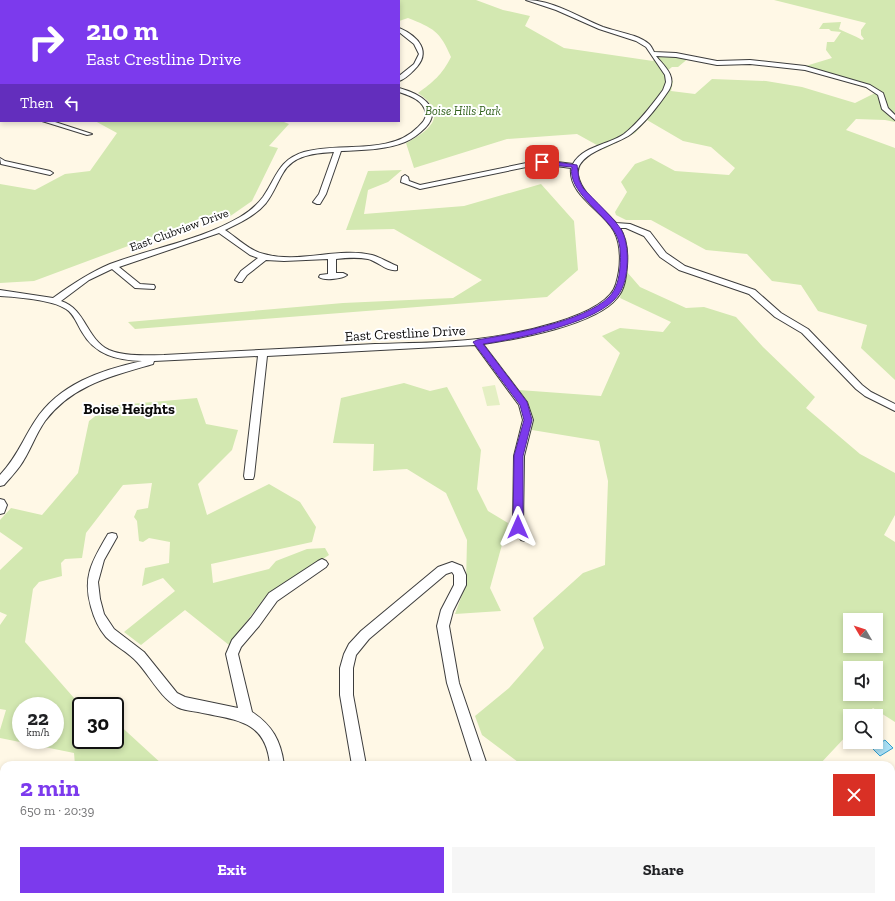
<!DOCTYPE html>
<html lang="en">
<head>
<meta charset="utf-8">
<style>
	body { margin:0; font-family:"Zilla Slab",serif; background:#f6f6f6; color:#202124; height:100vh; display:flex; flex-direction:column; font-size:15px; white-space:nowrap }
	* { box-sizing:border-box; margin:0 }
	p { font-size:13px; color:#757577 }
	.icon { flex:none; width:22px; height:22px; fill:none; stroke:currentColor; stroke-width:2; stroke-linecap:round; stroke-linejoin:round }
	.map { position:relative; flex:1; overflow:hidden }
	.panel { position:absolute; left:0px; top:761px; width:895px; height:140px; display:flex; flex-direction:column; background:#fff; border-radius:12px 12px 0 0; box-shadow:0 2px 6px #0003 }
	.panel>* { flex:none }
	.banner { position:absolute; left:0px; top:0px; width:400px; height:122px; box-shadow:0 2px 6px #0003; background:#7c3aed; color:#fff; overflow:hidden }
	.needle { width:26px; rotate:309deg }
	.controls { position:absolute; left:843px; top:613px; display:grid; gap:8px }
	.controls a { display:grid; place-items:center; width:40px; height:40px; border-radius:0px; background:#fff; box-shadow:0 2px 6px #0003; font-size:20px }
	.speed { position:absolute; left:12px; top:697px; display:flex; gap:8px; font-size:20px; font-weight:700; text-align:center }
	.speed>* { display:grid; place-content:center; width:52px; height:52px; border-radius:50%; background:#fff; box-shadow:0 2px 6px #0003; line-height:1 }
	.speed small { font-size:10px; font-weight:400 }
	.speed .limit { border:2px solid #111; border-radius:6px; background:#fff; color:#111 }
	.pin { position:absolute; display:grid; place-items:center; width:34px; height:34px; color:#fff; margin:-17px; border-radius:8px; box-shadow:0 2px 6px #0006 }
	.me { position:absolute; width:44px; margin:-22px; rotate:0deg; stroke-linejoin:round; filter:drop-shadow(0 0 3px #0008) }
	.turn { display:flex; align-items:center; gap:14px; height:84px; padding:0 20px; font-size:18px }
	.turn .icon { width:52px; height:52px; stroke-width:2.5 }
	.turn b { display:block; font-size:28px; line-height:34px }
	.then { display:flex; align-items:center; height:38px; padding:0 20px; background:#0003; gap:8px; font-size:15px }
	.round { display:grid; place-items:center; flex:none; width:42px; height:42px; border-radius:0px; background:#f6f6f6 }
	.overview { display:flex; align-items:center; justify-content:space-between; height:68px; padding:0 20px }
	h1 { font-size:24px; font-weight:700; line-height:30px; color:#7c3aed }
	.button { display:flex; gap:8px; margin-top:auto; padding:8px 20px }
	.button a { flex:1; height:46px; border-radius:0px; background:#7c3aed; color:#fff; font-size:16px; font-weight:700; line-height:46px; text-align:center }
	.button a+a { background:#f6f6f6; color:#202124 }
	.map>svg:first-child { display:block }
</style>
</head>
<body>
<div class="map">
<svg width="895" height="901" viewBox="0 0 895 901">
	<rect width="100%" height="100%" fill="#fff8e6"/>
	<g fill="#d3e8b1" fill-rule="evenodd">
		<path d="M344,0H476L503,10L530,16L525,26L564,48L653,61L659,52L690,57L678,67H672L667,71L673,82L671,91L695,94L712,79L766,81L802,87L855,103L877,92L867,87L799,68L832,58L826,50L827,42H834L841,32L831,31L829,29H819L823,23L841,22L839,29C847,33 854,35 862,40L864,39L861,35V30L866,23L774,0H895V122L885,120L856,119L846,130L895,148V380L861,348L867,325L818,311L801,285L772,281L747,254L706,250L651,220H626L616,215L615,212L627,192L621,182L635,164L651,158L675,171L729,175L735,168L711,147L683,141L647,120L635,133L604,149L577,134L507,139L414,168L406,143C431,130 449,114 418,93C433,82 442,75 451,57C440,31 433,28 408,18L399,21V1Z"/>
		<path d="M95,121H285L284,122L289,124L269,146L278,148L252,201L229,217L198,220L34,281L0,283V184L35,190L65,174L90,171L117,133Z"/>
		<path d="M402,170L388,182L368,190L364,214L464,206L541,184L574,221L578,270L547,297L135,329L128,322L343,303L453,298L482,280L394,229L346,230L368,171Z"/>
		<path d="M627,272L640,287L686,308L704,307L736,317L763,347L815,397L806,408L860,454L895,473V515L884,535L895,542V722L873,708L865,716H850V732L819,765H522L482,735L475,716L509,688L544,648L533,618L583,573L605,565L608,481L599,441L532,430L530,410L519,390L601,396L620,353L602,336L620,328L663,332L671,322L620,298ZM850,620H876V646H850ZM850,668H876V694H850Z"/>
		<path d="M404,383L430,391L447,387L481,450L477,489L488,511L508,523L490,588L501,611L455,614L466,584L467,540L446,493L407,469L373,471L374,444L333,443L341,398Z"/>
		<path d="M197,398L206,424L238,430L232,450L198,484L207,515L269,484L300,502L316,527L312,542L211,564L213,583L269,569L276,561L307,549L325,548L329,555L265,597L229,645L185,610L141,645L124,632L175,591L163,578L142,586L145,568L169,563L170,542L149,538L143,542L139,541L137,521L134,517L137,510L148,508L152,483L123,485L86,533L82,558L65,559L61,563L62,576L39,582L33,589L25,642L81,706V740H115V721L163,765H75L74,753L0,738V730L6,710L0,709V625L7,615L0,612V570L23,548L0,532V520L11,508L42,515L78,473L89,421L108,406ZM21,706H55V740H21Z"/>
		<path d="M4,868V897H136L132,901H0V871Z"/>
		<path d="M726,897H795L791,901H731Z"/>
	</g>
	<path fill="#e4efc3" d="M495,385L500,405L487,406L482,387Z"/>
	<path fill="#abe1f6" stroke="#329ece" d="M885,740L893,748L880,756L872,748Z"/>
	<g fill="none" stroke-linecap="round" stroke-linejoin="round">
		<defs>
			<g id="street">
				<path d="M147,0H153L146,1Z"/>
				<path d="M526,0C553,0 578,17 603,27C617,32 637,34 649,44C651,46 653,50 654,52L676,53L717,61L750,60L805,66L870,85L883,93L888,108L895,115V120L882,109L878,95L866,87L805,70L750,64L717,65L676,57L656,56C664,66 677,76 669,90C659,105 645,123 631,134C617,145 574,153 578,175C581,194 604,209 616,223L630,224L650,232L666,253L685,266L755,290L781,313L808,329L862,385L871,392L895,404V411L865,396L856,389L802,333L775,317L749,294L679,270L660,257L644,236L626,228H620C627,239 628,253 627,266C626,277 625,289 617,298C596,325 517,339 483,344L527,402L533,420L524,456L523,526L530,537L529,540L525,541L521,540L513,527L514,456L523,420L519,405L475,345L267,356L254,476L253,479H245L244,476L258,356L154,361L153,364C112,376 72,385 45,421C35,435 30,452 20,466C15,473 9,479 4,485L0,486V475C17,457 22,441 35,421C59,384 101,370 142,361C117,360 95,355 82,332C77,324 74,314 66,309C53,300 17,297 0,296V290L53,298C71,285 89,273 110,264C153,248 201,240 240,217C249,212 257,205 263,197C277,177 278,160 304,152C338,142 391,155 417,128C422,123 426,120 426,113C423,100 411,96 399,92V88C418,93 445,107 425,128C419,134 412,139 405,142C385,150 362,150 341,151L326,194L320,204H317L313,202L319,194L334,152C315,153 293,155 283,173C277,183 273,194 266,203C255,216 240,223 225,230C237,238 250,251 264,254C299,264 337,247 372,255C380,257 389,263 397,266V270C387,272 377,261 368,259C357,257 346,258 336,259V273H343L347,275C342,279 324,281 319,277L320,275L328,274V259L284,261L266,260L247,275L242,282H239L235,280L241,271L258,258L250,255L219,233L119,267L140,284L154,285L155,287L154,289L135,288L112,269L89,280L61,301C86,309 86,339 109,350C126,357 146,355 164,355C234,351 305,348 375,344C409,343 444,343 478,339C510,335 607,318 616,284C621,268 622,246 614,231C602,210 568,195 571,168L541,164L420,189L401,182L402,177L405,175L408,177L409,181L420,185L541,160L573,164C583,146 608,145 624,134C639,122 652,105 663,90L666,82L665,75L646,47L636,41L599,29L556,10Z"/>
				<path d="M399,28C418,36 433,52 414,70C410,74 405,79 399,81V76L414,64L419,54L414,44L399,32Z"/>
				<path d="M1,33V37L0,38V34Z"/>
				<path d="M0,102H1L0,107Z"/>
				<path d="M42,121H52L92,134L87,135Z"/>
				<path d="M0,158L5,161L50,171L53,173L50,175L1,164Z"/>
				<path d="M0,499L4,500L7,505L4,513L0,514Z"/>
				<path d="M112,533L116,534L117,537L104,560L98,582L100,599L104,614L114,629L144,652L177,693L185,697L238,708L226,654L232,640L251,618L269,593L318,561L322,559L326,561L328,564L326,567L277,601L259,626L241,647L238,654L252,712C272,725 281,741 284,765H270C266,719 234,720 198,712C191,711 183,710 177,707C160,697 150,676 137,662C128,652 115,646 106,637C99,629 94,618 91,607C82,576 93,560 108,534Z"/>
				<path d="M452,562L462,566L466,575V585L453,611L449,626L459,683L487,765H473L447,683L437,626L441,610L454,585V575L452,572L446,574L369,639L356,655L353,668V695L366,765H352L340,695V668L344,654L349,644L361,631L438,567Z"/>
				<path d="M224,897H239L238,901H223Z"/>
				<path d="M381,897H397L398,901H382Z"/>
				<path d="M550,897H570L569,901H549Z"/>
				<path d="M641,897H656L655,901H640Z"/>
				<path d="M803,897H830L831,901H802Z"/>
			</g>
		</defs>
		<use href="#street" stroke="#3d3d3d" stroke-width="2"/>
		<use href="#street" fill="#fff" fill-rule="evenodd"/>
	</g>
	<path fill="#7c3aed" stroke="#51269a" d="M542,160L577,165L579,180L583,188C593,199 616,220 622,231C627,242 628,255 627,267C626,279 623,291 614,300C591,324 516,339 483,344L527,402L532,420L523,456V527L522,530H515L513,527L514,456L524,420L520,405L473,342L477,340C512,334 584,322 609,297C617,289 619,278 620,267C621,255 621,241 614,231C603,213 567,190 572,167L539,164L538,162Z"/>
	<g text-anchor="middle" stroke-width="4" stroke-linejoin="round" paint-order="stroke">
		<g font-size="12" font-style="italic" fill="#30601b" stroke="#fff">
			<text x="463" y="115">Boise Hills Park</text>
		</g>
		<g font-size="12" fill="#0a0a0a" stroke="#fff">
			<text transform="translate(179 230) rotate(-20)" y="4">East Clubview Drive</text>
		</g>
		<g font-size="14" fill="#0a0a0a" stroke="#fff">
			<text transform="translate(405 333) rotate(-3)" y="5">East Crestline Drive</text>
		</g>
		<g font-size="15" font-weight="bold" fill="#0a0a0a" stroke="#fff">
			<text x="129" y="414">Boise Heights</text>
		</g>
	</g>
</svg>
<div class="controls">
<a><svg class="needle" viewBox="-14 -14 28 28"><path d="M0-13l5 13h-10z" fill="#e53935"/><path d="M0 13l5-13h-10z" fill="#757577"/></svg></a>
<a><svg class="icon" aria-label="sound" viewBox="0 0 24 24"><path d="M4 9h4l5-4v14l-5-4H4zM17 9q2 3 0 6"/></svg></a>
<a><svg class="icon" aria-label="search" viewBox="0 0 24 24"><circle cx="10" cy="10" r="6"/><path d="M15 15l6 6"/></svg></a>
</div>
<div class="speed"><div>22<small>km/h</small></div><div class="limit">30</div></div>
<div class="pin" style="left:542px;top:162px;background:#d93025"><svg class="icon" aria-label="arrive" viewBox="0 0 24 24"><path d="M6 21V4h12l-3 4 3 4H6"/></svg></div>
<svg class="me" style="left:518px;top:527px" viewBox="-20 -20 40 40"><path d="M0-17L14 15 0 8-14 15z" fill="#7c3aed" stroke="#fff" stroke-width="4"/></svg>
<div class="banner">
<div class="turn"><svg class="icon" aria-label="right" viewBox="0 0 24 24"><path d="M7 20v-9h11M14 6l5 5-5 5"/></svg><div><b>210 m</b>East Crestline Drive</div></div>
<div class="then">Then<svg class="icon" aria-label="left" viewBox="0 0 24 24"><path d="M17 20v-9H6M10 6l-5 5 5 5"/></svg></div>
</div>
<section class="panel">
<div class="overview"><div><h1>2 min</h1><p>650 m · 20:39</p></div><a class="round" style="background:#d93025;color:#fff"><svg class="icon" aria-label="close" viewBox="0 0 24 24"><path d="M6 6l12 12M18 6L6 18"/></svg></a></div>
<div class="button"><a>Exit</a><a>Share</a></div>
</section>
</div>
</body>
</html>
